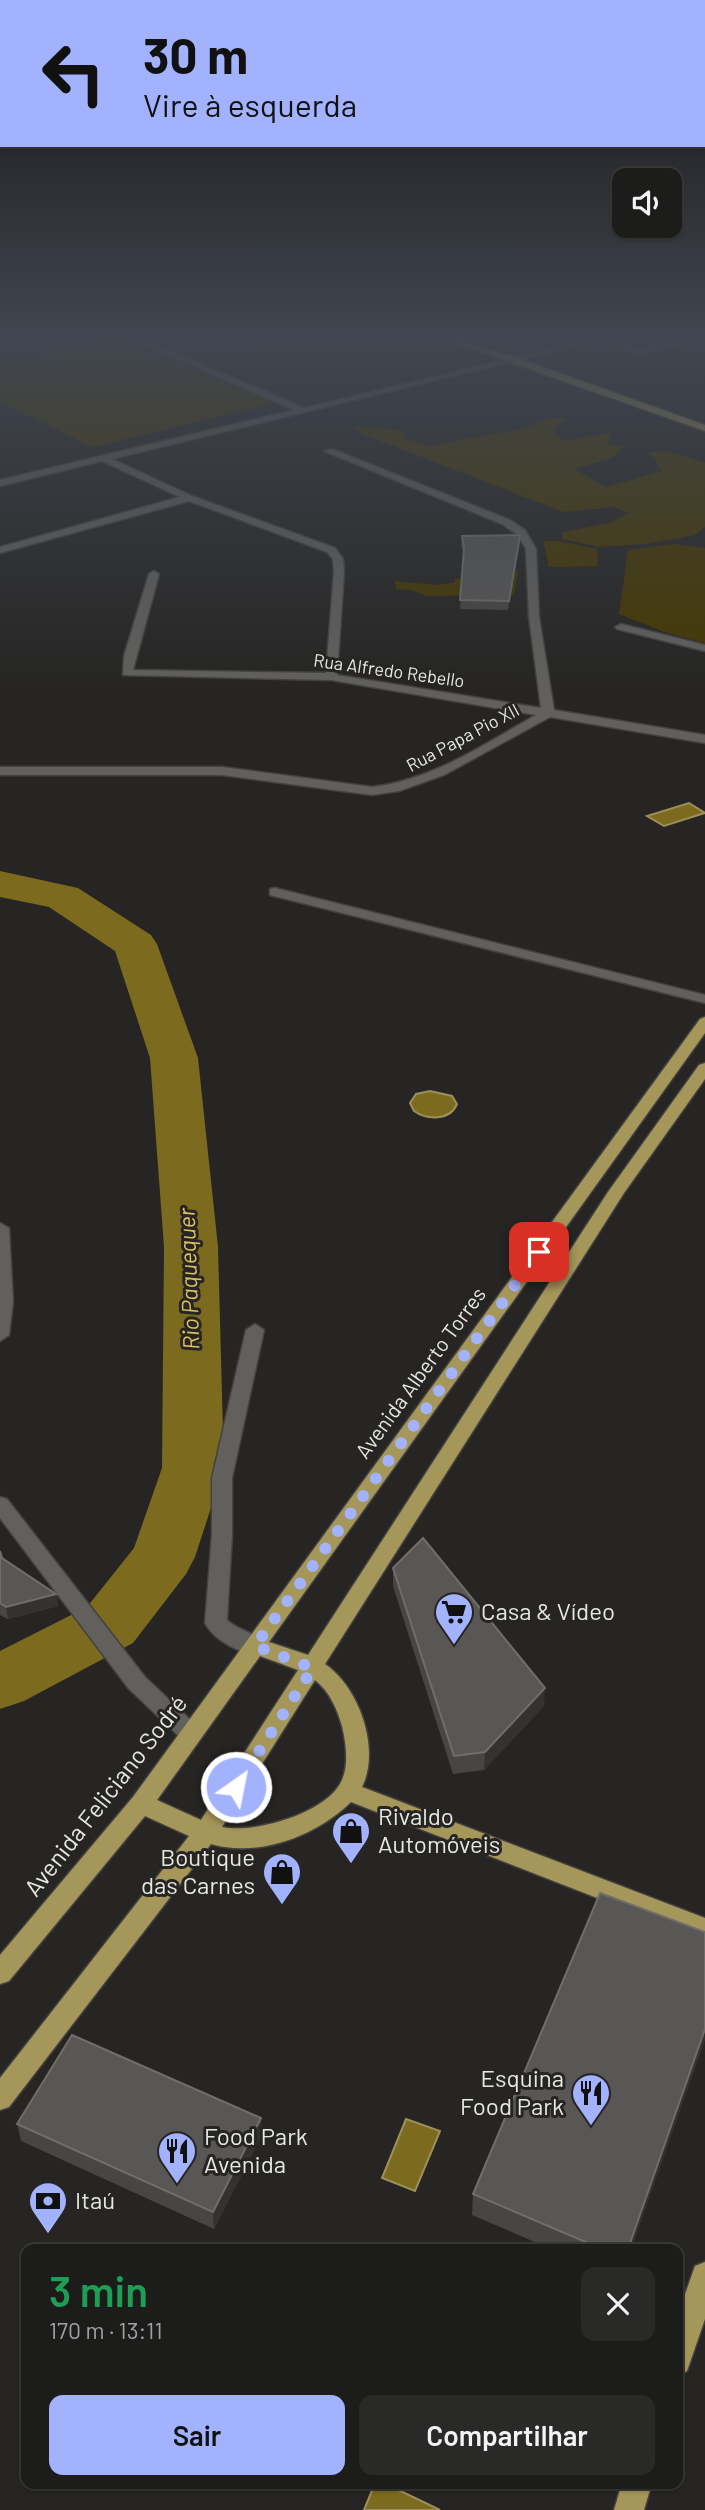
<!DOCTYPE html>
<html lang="pt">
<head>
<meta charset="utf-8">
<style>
	body { margin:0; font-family:Barlow,sans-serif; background:#292927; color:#f1f3f6; height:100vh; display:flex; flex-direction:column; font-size:26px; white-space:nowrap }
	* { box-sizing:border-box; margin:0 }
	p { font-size:23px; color:#a0a1a2 }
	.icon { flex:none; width:38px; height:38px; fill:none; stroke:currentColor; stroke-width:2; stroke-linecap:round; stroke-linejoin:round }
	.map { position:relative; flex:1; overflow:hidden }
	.details { position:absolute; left:21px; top:2244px; width:662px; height:245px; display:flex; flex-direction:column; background:#1c1c1a; border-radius:14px; box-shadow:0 2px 5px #0004,0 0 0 2px #3a3a39 }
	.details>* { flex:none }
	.guide { position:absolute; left:0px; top:0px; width:705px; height:147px; box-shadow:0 2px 5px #0004,0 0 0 2px #3a3a39; background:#a3b2fd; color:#111; overflow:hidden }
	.tools { position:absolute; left:612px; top:168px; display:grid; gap:14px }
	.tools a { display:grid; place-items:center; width:70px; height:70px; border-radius:14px; background:#1c1c1a; box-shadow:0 2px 5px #0004,0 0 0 2px #3a3a39; font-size:35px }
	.pin { position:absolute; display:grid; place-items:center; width:60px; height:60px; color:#fff; margin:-30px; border-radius:14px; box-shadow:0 4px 10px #0006 }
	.me { position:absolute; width:77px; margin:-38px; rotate:33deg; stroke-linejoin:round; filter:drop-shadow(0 0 5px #0008) }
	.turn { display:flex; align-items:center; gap:24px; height:147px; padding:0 28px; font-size:32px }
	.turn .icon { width:91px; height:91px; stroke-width:2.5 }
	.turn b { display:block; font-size:49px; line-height:60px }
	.round { display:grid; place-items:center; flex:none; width:74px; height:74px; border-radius:14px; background:#292927 }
	.summary { display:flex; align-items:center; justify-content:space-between; height:119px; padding:0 28px }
	h1 { font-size:42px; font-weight:600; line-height:52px; color:#1e9e55 }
	.action { display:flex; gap:14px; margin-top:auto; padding:14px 28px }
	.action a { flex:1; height:80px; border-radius:14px; background:#a3b2fd; color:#111; font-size:28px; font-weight:600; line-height:80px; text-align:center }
	.action a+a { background:#292927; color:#f1f3f6 }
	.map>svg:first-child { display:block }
</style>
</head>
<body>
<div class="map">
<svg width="705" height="2510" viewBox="0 0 705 2510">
	<rect width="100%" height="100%" fill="#262523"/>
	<g fill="#453800">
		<path d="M105,339H124L277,403L93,447L0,402V361Z"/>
		<path d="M550,418H566L558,425L554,435L567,441L611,432V439L605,444L624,446L614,457L574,469L606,487L661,471L656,461L647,452L667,451L705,463V527L695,535L645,544L600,547L562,539V532L610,523L629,513L614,507L564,512L362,434L353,426L406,431L403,438L429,446L527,428Z"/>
		<path d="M543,541H558L597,549L598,566L549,567Z"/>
		<path d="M673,544L705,548V643L667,633L619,614L628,550Z"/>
		<path d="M465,570L518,571L514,595L426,596L412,590L396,589L395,581L436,585L454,583L455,579L465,578Z"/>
	</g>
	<g fill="#7c6a1f" stroke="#9c905a" stroke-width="2">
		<path d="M689,803L705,813L664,826L647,816Z"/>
		<path d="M430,1091L452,1096L457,1104C450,1121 427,1120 414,1111L410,1103L416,1094Z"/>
		<path d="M406,2119L440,2131L415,2191L382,2178Z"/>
		<path d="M375,2483H384L440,2510H364Z"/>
	</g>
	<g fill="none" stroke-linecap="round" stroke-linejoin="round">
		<path fill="#7c6a1f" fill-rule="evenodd" d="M0,871L78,888L151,935L157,944L198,1058L218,1247L224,1468L195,1557L186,1574L133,1643L24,1701L0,1709V1651L87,1607L134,1548L162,1468L164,1247L150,1058L115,951L49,907L0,897Z"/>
		<defs>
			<g id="minor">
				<path d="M131,339H142L304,408L592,339H606L112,459L192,496L335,548L343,559L344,572L337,675L541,708L529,617L526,549L518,535L502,524L324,451L332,449L510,520L525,530L536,549L539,617L554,710L705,735V743L550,717L444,775L399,791L372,795L222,775H0V767H222L372,787C433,780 484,744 536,715L331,680L123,675L124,656L149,574L154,571L159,574L133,670L326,673L334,572L333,559L327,552L189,501L0,553V547L180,497L102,461L0,486V480L294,410Z"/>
				<path d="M485,339H498L466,348L462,346Z"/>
				<path d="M689,339H703L640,355L612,346L616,344L640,350Z"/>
				<path d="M621,624L705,645V651L617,629L615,627Z"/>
				<path d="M275,888L705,995V1003L270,895V889Z"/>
				<path d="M0,1223L9,1228L13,1302L9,1335L0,1341Z"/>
				<path d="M255,1324L264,1330L232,1478V1534L227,1620C238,1631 259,1633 266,1646L263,1652C244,1658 214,1640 205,1623L212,1534V1478L246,1330Z"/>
				<path d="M0,1497L7,1499L145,1677L199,1728L202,1734L199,1740L191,1743L183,1740L129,1689L0,1518Z"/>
			</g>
			<g id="major">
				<path d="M443,339H455L518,358L705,425V431Z"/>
				<path d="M705,1017V1033L269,1642L308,1655L608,1192L699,1065L705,1063V1079L624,1193L325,1664C359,1687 381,1749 362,1787L705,1918V1940L351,1802C316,1836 259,1858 211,1844L9,2107L0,2110V2078L189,1836L145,1816L9,1981L0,1984V1955L133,1797L700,1019ZM260,1656L298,1670L201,1820L157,1800ZM315,1680C330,1692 337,1709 342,1726C346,1743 349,1764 342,1780C328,1813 254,1834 222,1827Z"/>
				<path d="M705,2262V2319L687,2371L677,2375V2317L695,2266Z"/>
				<path d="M622,2483H652L644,2510H614Z"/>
			</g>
		</defs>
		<use href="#minor" stroke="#434240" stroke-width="3"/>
		<use href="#major" stroke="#434240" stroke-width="3"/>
		<use href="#minor" fill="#61605d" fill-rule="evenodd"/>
		<use href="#major" fill="#a5965a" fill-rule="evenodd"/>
	</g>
	<g fill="#474643">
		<path d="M520,535V544L508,610L460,609L464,556L461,545L462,536Z"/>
		<path d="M0,1551L2,1558L56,1594L58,1606L8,1619L0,1615Z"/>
		<path d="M393,1568L544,1706L484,1770L453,1774L393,1586Z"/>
		<path d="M705,1932V2039L631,2249H551L472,2215L473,2194Z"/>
		<path d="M261,2118L262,2135L214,2229L21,2141L17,2124Z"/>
	</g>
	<g fill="#33322f">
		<path d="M520,535V544L508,610L509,601Z"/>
		<path d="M56,1594L58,1606L8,1619L6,1607Z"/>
		<path d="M545,1688L544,1706L484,1770L485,1752Z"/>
		<path d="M705,2029V2039L631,2249H628Z"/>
		<path d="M261,2118L262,2135L214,2229L213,2212Z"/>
	</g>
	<g fill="#585755" stroke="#6f6e6b" stroke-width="2">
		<path d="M520,535L509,601L460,600L464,548L462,536Z"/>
		<path d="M423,1538L545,1688L485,1752L454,1756L393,1568Z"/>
		<path d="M0,1551L2,1558L56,1594L6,1607L0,1603Z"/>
		<path d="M600,1893L705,1932V2029L628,2249H602L473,2194Z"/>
		<path d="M72,2035L261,2118L213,2212L17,2124Z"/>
	</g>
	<linearGradient id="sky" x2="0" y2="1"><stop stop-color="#151413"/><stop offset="0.49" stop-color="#414650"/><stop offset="1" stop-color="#414650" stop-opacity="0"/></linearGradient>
	<rect width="705" height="690" fill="url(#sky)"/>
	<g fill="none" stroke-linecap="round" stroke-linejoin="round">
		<path stroke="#a3b2fd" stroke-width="12" stroke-dasharray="0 21.6" d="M236,1787L313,1668L255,1646L539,1252"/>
	</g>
	<defs>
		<symbol id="supermarket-pin" viewBox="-11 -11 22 30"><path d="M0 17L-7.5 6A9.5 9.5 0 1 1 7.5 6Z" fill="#a3b2fd" stroke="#262523"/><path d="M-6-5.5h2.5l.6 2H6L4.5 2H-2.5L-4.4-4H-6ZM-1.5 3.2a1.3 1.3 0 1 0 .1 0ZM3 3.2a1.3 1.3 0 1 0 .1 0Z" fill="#111"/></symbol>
		<symbol id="shop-pin" viewBox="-11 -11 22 30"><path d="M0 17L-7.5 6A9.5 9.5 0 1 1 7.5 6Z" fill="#a3b2fd" stroke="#262523"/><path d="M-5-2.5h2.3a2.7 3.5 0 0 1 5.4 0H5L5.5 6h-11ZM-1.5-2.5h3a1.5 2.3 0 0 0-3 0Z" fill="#111"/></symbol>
		<symbol id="restaurant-pin" viewBox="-11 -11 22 30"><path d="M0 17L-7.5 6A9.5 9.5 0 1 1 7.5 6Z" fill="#a3b2fd" stroke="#262523"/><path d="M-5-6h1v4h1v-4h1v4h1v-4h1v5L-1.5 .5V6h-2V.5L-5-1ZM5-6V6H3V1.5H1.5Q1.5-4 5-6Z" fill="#111"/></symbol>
		<symbol id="bank-pin" viewBox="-11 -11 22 30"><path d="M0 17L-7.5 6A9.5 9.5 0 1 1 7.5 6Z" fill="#a3b2fd" stroke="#262523"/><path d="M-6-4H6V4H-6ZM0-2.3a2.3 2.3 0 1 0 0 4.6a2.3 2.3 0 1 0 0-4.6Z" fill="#111"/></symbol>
	</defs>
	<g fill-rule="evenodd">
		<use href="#supermarket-pin" x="432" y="1590" width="44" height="60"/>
		<use href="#shop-pin" x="329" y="1809" width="44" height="60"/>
		<use href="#shop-pin" x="260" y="1850" width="44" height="60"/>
		<use href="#restaurant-pin" x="569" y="2071" width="44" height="60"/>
		<use href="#restaurant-pin" x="155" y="2129" width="44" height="60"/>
		<use href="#bank-pin" x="26" y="2179" width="44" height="60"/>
	</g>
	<g text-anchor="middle" stroke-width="6" stroke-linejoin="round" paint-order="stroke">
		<g font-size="18" fill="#e7e7e5" stroke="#262523">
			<text transform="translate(389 671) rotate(8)" y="6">Rua Alfredo Rebello</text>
			<text transform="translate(463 738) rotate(-28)" y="6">Rua Papa Pio XII</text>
		</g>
		<g font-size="21" fill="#e7e7e5" stroke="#262523">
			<text transform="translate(421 1373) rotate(-54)" y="7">Avenida Alberto Torres</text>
		</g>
		<g font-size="23" font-style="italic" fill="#ddc25d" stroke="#262523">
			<text transform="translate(189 1279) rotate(-92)" y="8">Rio Paquequer</text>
		</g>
		<g font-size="24" fill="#e7e7e5" stroke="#262523" text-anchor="start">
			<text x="481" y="1620">Casa &amp; Vídeo</text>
			<text x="378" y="1825">Rivaldo<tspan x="378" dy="28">Automóveis</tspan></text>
			<text x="255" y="1866" text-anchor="end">Boutique<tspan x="255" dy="28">das Carnes</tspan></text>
			<text x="564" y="2087" text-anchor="end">Esquina<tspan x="564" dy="28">Food Park</tspan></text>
			<text x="204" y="2145">Food Park<tspan x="204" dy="28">Avenida</tspan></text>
			<text x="75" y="2209">Itaú</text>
		</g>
		<g font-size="24" fill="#e7e7e5" stroke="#262523">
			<text transform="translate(106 1796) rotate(-52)" y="8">Avenida Feliciano Sodré</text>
		</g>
	</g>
</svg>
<div class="tools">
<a><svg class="icon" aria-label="sound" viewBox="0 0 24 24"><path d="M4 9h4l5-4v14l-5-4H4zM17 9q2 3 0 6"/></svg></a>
</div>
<div class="pin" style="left:539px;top:1252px;background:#d93025"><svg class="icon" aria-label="arrive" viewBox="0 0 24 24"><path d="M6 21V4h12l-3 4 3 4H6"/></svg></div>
<svg class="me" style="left:236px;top:1787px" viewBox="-20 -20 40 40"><circle r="17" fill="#a3b2fd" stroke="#fff" stroke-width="3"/><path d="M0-11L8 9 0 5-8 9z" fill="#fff"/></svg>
<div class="guide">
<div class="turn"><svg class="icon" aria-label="left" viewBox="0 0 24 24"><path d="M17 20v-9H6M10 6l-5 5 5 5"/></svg><div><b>30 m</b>Vire à esquerda</div></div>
</div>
<section class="details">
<div class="summary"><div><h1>3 min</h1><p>170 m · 13:11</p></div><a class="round"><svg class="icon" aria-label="close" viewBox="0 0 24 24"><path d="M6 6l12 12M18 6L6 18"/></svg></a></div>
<div class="action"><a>Sair</a><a>Compartilhar</a></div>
</section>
</div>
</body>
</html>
